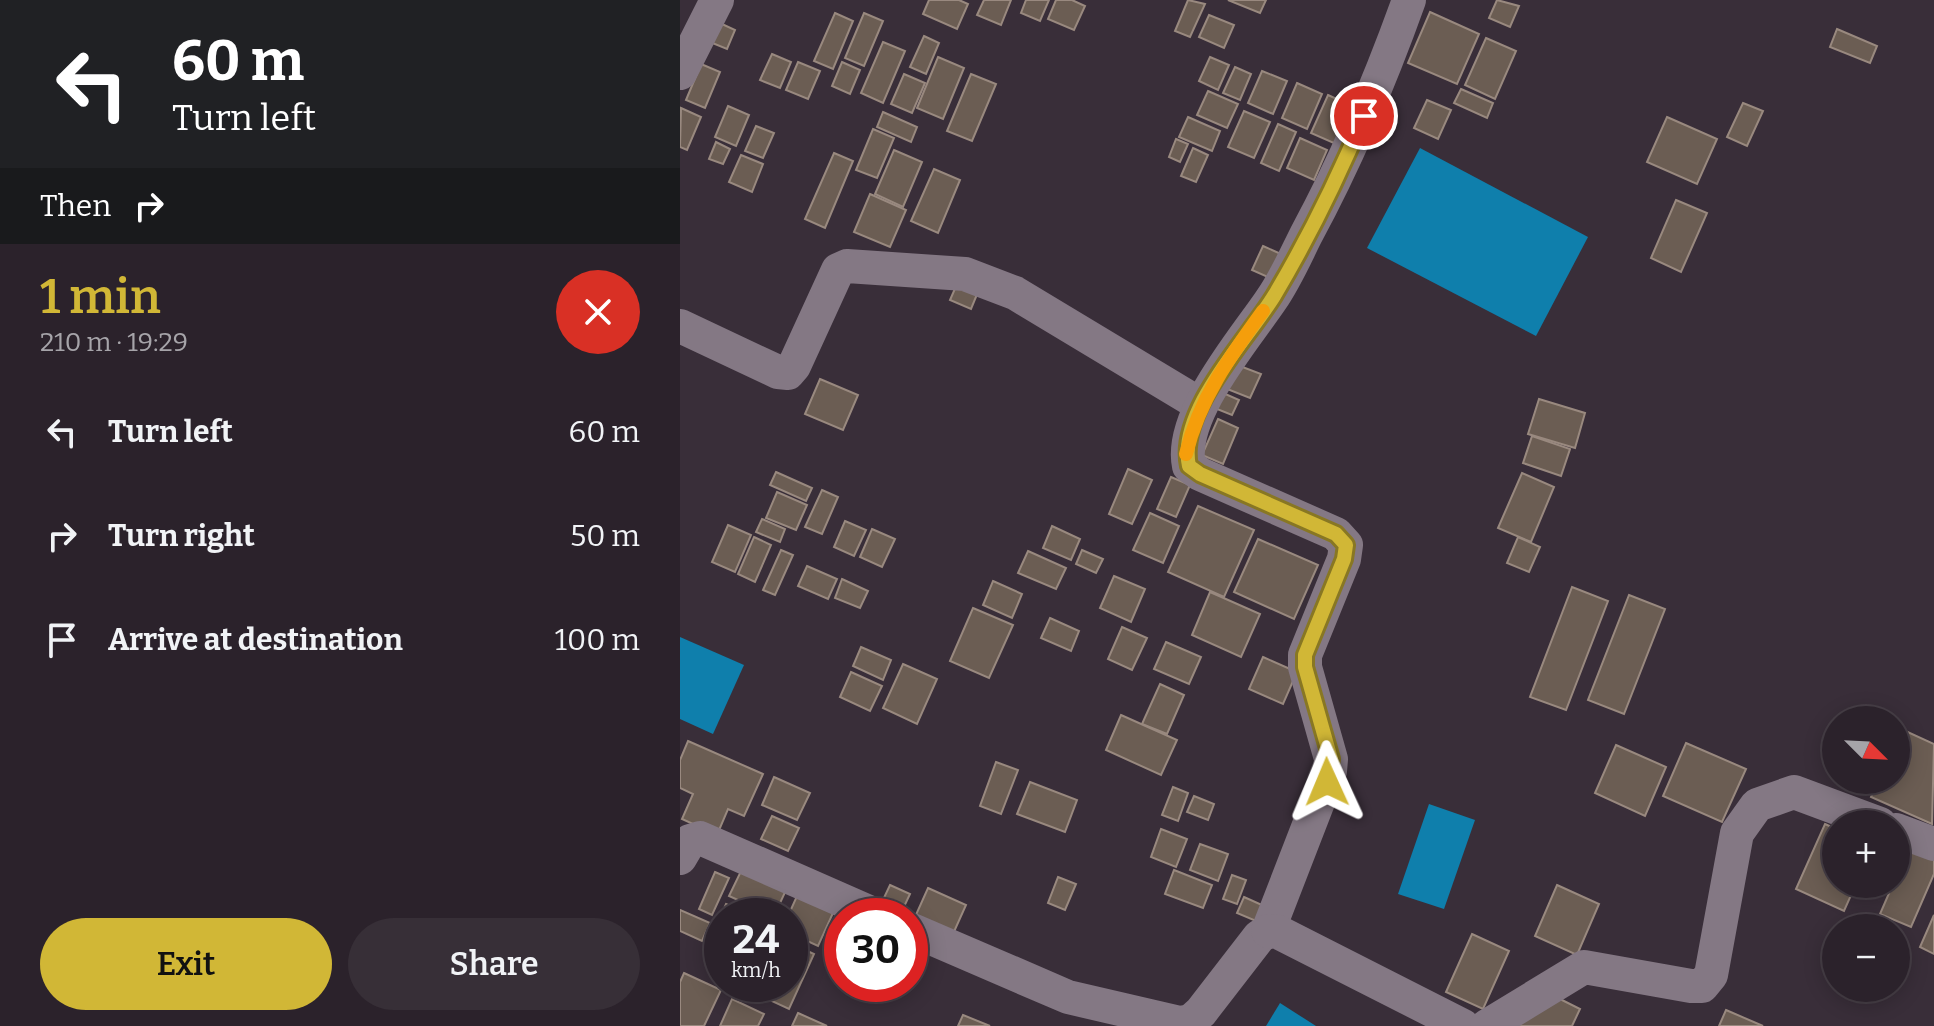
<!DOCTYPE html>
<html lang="en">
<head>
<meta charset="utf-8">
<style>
	body { margin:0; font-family:Bitter,serif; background:#372f37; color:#f1f3f6; height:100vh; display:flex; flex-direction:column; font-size:30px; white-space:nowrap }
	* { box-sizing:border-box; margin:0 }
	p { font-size:26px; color:#a6a4a9 }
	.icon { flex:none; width:44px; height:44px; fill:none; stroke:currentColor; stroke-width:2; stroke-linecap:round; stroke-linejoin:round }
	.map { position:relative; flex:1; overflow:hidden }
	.sheet { display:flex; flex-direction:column; background:#2b222b; width:680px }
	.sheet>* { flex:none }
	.hud { background:#202124; color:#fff; overflow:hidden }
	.needle { width:52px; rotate:114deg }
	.fabs { position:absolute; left:1142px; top:706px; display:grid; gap:16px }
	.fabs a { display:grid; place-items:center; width:88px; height:88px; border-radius:50%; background:#2b222b; box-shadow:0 4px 20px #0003,0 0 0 2px #473f47; font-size:40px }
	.speed { position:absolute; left:24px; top:898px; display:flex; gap:16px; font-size:40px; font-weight:700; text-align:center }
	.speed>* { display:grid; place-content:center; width:104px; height:104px; border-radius:50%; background:#2b222b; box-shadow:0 4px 20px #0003,0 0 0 2px #473f47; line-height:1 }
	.speed small { font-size:20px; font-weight:400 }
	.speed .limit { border:12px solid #d22; background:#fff; color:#111 }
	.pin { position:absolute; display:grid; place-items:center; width:68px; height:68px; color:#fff; margin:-34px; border:4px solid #fff; border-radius:50%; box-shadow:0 2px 8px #0007 }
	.me { position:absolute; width:88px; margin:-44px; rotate:359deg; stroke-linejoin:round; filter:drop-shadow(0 0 6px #0008) }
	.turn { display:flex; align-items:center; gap:28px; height:168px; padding:0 40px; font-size:36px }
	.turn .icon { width:104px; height:104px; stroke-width:2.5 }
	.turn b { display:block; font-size:56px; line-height:68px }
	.then { display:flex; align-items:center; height:76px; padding:0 40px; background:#0003; gap:16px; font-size:30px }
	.round { display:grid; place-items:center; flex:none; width:84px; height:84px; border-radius:42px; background:#372f37 }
	.summary { display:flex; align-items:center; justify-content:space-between; height:136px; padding:0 40px }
	h1 { font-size:48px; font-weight:600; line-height:60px; color:#d1b736 }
	.button { display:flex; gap:16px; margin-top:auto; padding:16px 40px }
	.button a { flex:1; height:92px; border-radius:48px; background:#d1b736; color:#111; font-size:32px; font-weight:600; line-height:92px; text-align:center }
	.button a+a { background:#372f37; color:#f1f3f6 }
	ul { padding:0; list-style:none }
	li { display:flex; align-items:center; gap:24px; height:104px; padding:0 40px }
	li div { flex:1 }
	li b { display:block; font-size:30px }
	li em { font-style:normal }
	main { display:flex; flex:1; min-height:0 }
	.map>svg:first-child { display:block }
</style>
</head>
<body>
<main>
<section class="sheet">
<div class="hud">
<div class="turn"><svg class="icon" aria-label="left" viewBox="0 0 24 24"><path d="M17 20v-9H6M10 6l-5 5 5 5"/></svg><div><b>60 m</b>Turn left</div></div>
<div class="then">Then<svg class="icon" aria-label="right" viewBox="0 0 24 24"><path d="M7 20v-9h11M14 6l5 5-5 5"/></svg></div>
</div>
<div class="summary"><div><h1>1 min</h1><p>210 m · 19:29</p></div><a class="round" style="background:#d93025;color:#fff"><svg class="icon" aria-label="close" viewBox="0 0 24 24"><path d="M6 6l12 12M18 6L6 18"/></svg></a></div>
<ul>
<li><svg class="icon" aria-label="left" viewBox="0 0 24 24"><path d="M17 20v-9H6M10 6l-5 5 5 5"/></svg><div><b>Turn left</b></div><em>60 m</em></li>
<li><svg class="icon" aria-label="right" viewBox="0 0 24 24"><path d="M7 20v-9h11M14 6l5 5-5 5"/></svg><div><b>Turn right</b></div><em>50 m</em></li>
<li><svg class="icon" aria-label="arrive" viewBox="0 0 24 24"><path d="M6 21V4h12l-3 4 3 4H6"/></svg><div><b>Arrive at destination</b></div><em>100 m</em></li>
</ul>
<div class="button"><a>Exit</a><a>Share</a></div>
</section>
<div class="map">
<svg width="1254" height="1026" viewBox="0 0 1254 1026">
	<rect width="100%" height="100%" fill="#392e39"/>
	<g fill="#0f7fac">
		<path d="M740,148L908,237L856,336L687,248Z"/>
		<path d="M0,637L64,665L33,734L0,719Z"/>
		<path d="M749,804L795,820L764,909L718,894Z"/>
		<path d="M600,1003L636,1026H586Z"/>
	</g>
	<g fill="#6b5d53" stroke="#99897f" stroke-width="2">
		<path d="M249,0H279L288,4L277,29L243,14Z"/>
		<path d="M304,0H331L321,25L297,15Z"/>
		<path d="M346,0H369L360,21L341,13Z"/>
		<path d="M376,0H392L405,6L394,30L368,19Z"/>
		<path d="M508,0L525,4L510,37L495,31Z"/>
		<path d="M548,0H586L580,13Z"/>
		<path d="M817,0L839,6L830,27L809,18Z"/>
		<path d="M750,12L799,34L777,84L728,63Z"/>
		<path d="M155,13L173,21L153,69L134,61Z"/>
		<path d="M184,13L203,21L184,66L165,58Z"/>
		<path d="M529,15L554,25L544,48L519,37Z"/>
		<path d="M29,18L55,30L47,49L20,38Z"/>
		<path d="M1157,29L1197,46L1190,63L1150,47Z"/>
		<path d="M244,36L259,43L246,74L230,67Z"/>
		<path d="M806,38L836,51L815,99L785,85Z"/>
		<path d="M203,42L225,51L203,103L181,93Z"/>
		<path d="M92,54L111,62L100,88L80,80Z"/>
		<path d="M258,57L284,68L263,119L237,108Z"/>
		<path d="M530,57L549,65L538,90L519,81Z"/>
		<path d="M118,62L140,71L128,99L106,90Z"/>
		<path d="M162,62L180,70L170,94L152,86Z"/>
		<path d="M21,64L40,72L25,108L6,100Z"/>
		<path d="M555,67L571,74L560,100L543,93Z"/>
		<path d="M582,71L607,81L593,114L568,103Z"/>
		<path d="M224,74L245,83L232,113L211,104Z"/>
		<path d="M291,74L316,84L292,141L267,131Z"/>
		<path d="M617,83L642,94L627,129L602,118Z"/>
		<path d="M781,89L813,103L807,118L774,103Z"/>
		<path d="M528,91L558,104L547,128L517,115Z"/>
		<path d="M648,95L672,106L656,144L631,133Z"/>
		<path d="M747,100L771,110L758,139L734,128Z"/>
		<path d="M1063,103L1083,111L1067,146L1047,137Z"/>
		<path d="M48,106L69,115L56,146L35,137Z"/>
		<path d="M1,108L21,117L7,150L0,147Z"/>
		<path d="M564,111L590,122L574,158L548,147Z"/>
		<path d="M203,112L237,127L231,142L197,127Z"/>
		<path d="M508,117L540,131L532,151L499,137Z"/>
		<path d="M987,117L1037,139L1017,184L967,162Z"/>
		<path d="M598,124L616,132L599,171L581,163Z"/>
		<path d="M76,126L94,133L83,158L65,151Z"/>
		<path d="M193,129L214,138L197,178L176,170Z"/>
		<path d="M620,138L647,150L634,180L607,168Z"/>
		<path d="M496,139L508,144L500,162L489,157Z"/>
		<path d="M36,142L50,149L43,164L29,159Z"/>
		<path d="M513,148L528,155L516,182L501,176Z"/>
		<path d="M214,150L242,162L223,207L195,194Z"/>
		<path d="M154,153L173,161L145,228L125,219Z"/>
		<path d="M61,155L83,164L72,192L49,182Z"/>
		<path d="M254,169L280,180L258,233L231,221Z"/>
		<path d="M190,194L226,210L210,247L174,232Z"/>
		<path d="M996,200L1027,213L1001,272L971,258Z"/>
		<path d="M583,246L601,254L590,278L572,270Z"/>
		<path d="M277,284L298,292L291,309L270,300Z"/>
		<path d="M552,363L581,374L570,398L542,387Z"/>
		<path d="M140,379L178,395L163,430L125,414Z"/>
		<path d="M534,389L559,400L552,415L527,405Z"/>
		<path d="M859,399L905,413L895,448L848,434Z"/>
		<path d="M538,419L558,428L543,464L522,455Z"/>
		<path d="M852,436L890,449L881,476L843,463Z"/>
		<path d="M448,469L472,480L452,524L429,514Z"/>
		<path d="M96,472L132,488L126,501L90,485Z"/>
		<path d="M842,473L874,487L851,542L818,528Z"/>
		<path d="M491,477L510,485L496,517L477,509Z"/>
		<path d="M142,490L158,497L142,534L125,527Z"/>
		<path d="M97,492L127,505L116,530L86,518Z"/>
		<path d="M518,506L574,530L544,597L488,572Z"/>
		<path d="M470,513L499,526L483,563L453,550Z"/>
		<path d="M82,519L105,529L100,542L76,532Z"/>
		<path d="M165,521L186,530L174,556L154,547Z"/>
		<path d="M48,525L71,535L55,572L32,562Z"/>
		<path d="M372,526L400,539L391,560L363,548Z"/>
		<path d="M192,529L215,539L202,567L180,557Z"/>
		<path d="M74,537L91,545L75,582L58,574Z"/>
		<path d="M838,537L860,547L849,572L827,563Z"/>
		<path d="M578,539L638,565L614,619L554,592Z"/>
		<path d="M101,550L113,555L95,595L83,590Z"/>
		<path d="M402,550L423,559L416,573L396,564Z"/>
		<path d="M348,551L386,568L376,589L338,573Z"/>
		<path d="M127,566L157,579L148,599L118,586Z"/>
		<path d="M434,576L465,589L451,622L420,608Z"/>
		<path d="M162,579L188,591L180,608L155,598Z"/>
		<path d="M313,581L342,594L332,618L303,605Z"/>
		<path d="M892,587L928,601L886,710L850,697Z"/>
		<path d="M530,592L580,614L561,657L512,635Z"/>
		<path d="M949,595L985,609L944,714L908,700Z"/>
		<path d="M293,608L333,625L309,678L270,661Z"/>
		<path d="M370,618L399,631L391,651L361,638Z"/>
		<path d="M442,627L467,638L452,670L428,659Z"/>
		<path d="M486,642L521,657L509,684L474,669Z"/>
		<path d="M181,647L211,660L203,680L173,666Z"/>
		<path d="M583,657L617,672L603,704L569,689Z"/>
		<path d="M223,664L257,679L237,724L203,708Z"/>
		<path d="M171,672L202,686L190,711L160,697Z"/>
		<path d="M480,684L504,695L487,734L462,724Z"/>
		<path d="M441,715L497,740L481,775L426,750Z"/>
		<path d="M1221,729L1254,744L1252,824L1191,797L1198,780H1216V741Z"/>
		<path d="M8,741L83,774L64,816L48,809L37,835L2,819L13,794L0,788V760Z"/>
		<path d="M1006,743L1066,769L1042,822L983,796Z"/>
		<path d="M936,745L986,767L965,816L915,793Z"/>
		<path d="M316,762L338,770L321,814L300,806Z"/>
		<path d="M94,777L130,793L117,820L82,805Z"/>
		<path d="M350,782L397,800L385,832L337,814Z"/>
		<path d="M493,787L508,793L498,821L482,815Z"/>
		<path d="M514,796L534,804L528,820L507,812Z"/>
		<path d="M92,816L119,828L108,851L81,839Z"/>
		<path d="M1145,824L1156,829V884H1176L1164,911L1116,889Z"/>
		<path d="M481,829L507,839L496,867L471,857Z"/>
		<path d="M520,844L548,854L538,881L510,870Z"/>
		<path d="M1229,847L1254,858V874L1231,927L1200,914L1213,884H1216V877Z"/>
		<path d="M63,867L107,888L94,916L49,896Z"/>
		<path d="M494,870L532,885L523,908L485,894Z"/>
		<path d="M35,872L49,878L32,915L19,909Z"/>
		<path d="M552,875L566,880L557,904L543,899Z"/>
		<path d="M378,877L396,884L385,910L368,903Z"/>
		<path d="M210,885L230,894L222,911L202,902Z"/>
		<path d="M877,885L919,904L897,955L855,936Z"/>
		<path d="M248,888L286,905L273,934L235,917Z"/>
		<path d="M117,896L153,913L138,946L110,933V916H108Z"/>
		<path d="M564,897L582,905L576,921L557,913Z"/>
		<path d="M46,904L72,916H42V954L27,947Z"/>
		<path d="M0,910L30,923L22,941L0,931Z"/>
		<path d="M1254,915V954L1240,947Z"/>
		<path d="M162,924V955L150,950Z"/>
		<path d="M792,934L829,951L803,1009L766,992Z"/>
		<path d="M110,943L134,954L109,1009L75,993L79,984H110Z"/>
		<path d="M4,973L41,990L24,1026H0V982Z"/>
		<path d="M876,997L900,1009L892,1026H831Z"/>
		<path d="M52,999L84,1014L78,1026H40Z"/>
		<path d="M1046,1010L1083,1026H1039Z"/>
		<path d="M118,1013L147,1026H112Z"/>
		<path d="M283,1015L310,1026H278Z"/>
	</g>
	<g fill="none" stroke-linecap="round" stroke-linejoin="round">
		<g stroke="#847884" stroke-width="34">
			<path d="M0,73L37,0"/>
			<path d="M0,326L98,372L108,373L114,366L158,270L167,266L285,274L335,293L521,405"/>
			<path d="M1216,830L1254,844"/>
			<path d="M0,858L10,841L20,838L198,916"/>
			<path d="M230,929L388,997L500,1023L511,1021L521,1012L579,937L588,931L650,771L651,759L625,667V655L664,559L666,545L656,534L520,474L509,466C498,416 564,340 591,300C605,280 615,257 626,235C667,159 700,81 729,0"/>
			<path d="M588,931L598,932L783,1026"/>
			<path d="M807,1026L904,967L1011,986H1022L1031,975L1057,833L1077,805L1114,792L1200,824"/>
		</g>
	</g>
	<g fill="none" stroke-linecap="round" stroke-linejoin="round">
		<defs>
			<path id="route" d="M647,782L651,759L625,667V655L664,559L666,545L656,534L520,474L509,466C497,411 567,340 594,296C628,239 658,178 684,116"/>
		</defs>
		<use href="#route" stroke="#887723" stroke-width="20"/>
		<use href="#route" stroke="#d1b736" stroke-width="14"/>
		<path stroke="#f59e0b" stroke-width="14" d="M506,454C519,399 551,355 583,311"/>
	</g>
</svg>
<div class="fabs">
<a><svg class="needle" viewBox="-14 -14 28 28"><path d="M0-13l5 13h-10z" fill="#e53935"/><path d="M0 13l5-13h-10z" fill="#a6a4a9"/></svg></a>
<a>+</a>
<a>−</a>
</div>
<div class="speed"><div>24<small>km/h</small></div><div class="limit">30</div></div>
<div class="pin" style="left:684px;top:116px;background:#d93025"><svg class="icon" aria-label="arrive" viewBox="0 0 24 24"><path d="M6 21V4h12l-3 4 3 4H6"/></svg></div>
<svg class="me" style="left:647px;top:782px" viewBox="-20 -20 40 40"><path d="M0-17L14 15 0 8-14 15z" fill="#d1b736" stroke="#fff" stroke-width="4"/></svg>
</div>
</main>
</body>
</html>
